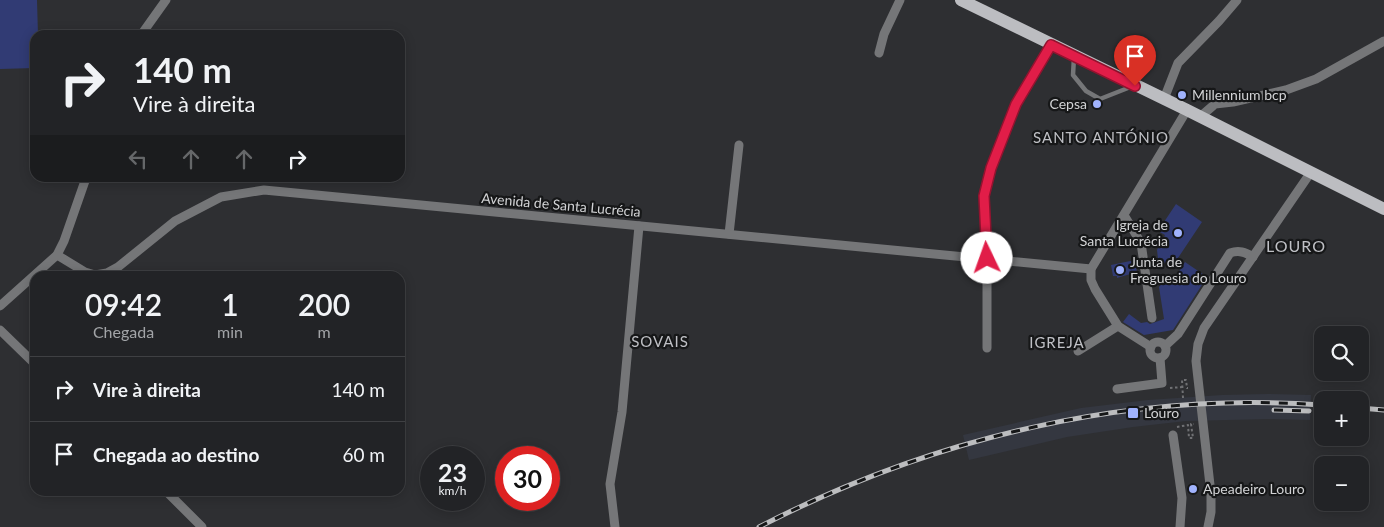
<!DOCTYPE html>
<html lang="pt">
<head>
<meta charset="utf-8">
<style>
	body { margin:0; font-family:Lato,sans-serif; background:#2a2b2e; color:#f1f3f6; height:100vh; display:flex; flex-direction:column; font-size:19px; white-space:nowrap }
	* { box-sizing:border-box; margin:0 }
	p { font-size:16px; color:#a2a4a7 }
	.icon { flex:none; width:28px; height:28px; fill:none; stroke:currentColor; stroke-width:2; stroke-linecap:round; stroke-linejoin:round }
	.map { position:relative; flex:1; overflow:hidden }
	.details { position:absolute; left:30px; top:271px; width:375px; height:225px; display:flex; flex-direction:column; background:#222326; border-radius:15px; box-shadow:0 2px 12px #0003,0 0 0 1px #3f4043 }
	.details>* { flex:none }
	.top-card { position:absolute; left:30px; top:30px; width:375px; height:152px; border-radius:15px; box-shadow:0 2px 12px #0003,0 0 0 1px #3f4043; background:#222326; color:#f1f3f6; overflow:hidden }
	.buttons { position:absolute; left:1314px; top:326px; display:grid; gap:10px }
	.buttons a { display:grid; place-items:center; width:55px; height:55px; border-radius:10px; background:#222326; box-shadow:0 2px 12px #0003,0 0 0 1px #3f4043; font-size:25px }
	.speed { position:absolute; left:420px; top:446px; display:flex; gap:10px; font-size:25px; font-weight:700; text-align:center }
	.speed>* { display:grid; place-content:center; width:65px; height:65px; border-radius:50%; background:#222326; box-shadow:0 2px 12px #0003,0 0 0 1px #3f4043; line-height:1 }
	.speed small { font-size:12px; font-weight:400 }
	.speed .limit { border:8px solid #d22; background:#fff; color:#111 }
	.pin { position:absolute; display:grid; place-items:center; width:42px; height:42px; color:#fff; margin:-51px -21px; border-radius:50% 50% 50% 0; rotate:-45deg; box-shadow:0 0 5px #0007 }
	.pin .icon { rotate:45deg }
	.me { position:absolute; width:55px; margin:-28px; rotate:357deg; stroke-linejoin:round; filter:drop-shadow(0 0 4px #0008) }
	.turn { display:flex; align-items:center; gap:18px; height:105px; padding:0 20px; font-size:22px }
	.turn .icon { width:65px; height:65px; stroke-width:2.5 }
	.turn b { display:block; font-size:35px; line-height:42px }
	.lanes { display:flex; align-items:center; height:48px; padding:0 20px; background:#0003; justify-content:center; gap:25px; direction:ltr }
	.lanes .off { opacity:.35 }
	.eta { display:flex; justify-content:space-evenly; align-items:center; height:85px; text-align:center }
	.eta b { font-size:30px; font-weight:600; line-height:35px }
	ul { padding:0; list-style:none }
	li { display:flex; align-items:center; gap:15px; height:65px; padding:0 20px; border-top:1px solid #3f4043 }
	li div { flex:1 }
	li b { display:block; font-size:19px }
	li em { font-style:normal }
	.map>svg:first-child { display:block }
</style>
</head>
<body>
<div class="map">
<svg width="1384" height="527" viewBox="0 0 1384 527">
	<rect width="100%" height="100%" fill="#2e2f32"/>
	<path fill="#343740" d="M1267,394L1311,395L1310,420L1268,419L1186,421L1133,427L1067,437L969,460L963,435L1081,408L1148,400L1222,395Z"/>
	<g fill="#313b74">
		<path d="M0,0H37L38,35H35V68L0,69Z"/>
		<path d="M1176,204L1202,222L1176,261L1166,264L1158,259L1157,250L1165,235L1158,231Z"/>
		<path d="M1135,260L1137,272L1117,278V276H1113L1111,265Z"/>
		<path d="M1185,262L1207,277L1173,330L1144,335L1123,322L1129,314L1141,323L1147,322L1150,324L1164,319L1159,287L1163,281L1185,277L1178,273Z"/>
	</g>
	<g fill="none" stroke-linecap="round" stroke-linejoin="round">
		<g stroke="#707174" stroke-width="2" stroke-dasharray="2.5 2.5" stroke-linecap="butt">
			<path d="M1170,388L1183,387"/>
			<path d="M1183,398L1182,380H1186L1187,388H1188"/>
			<path d="M1177,427L1188,425L1189,438H1193L1191,424H1194"/>
		</g>
		<path stroke="#757678" stroke-width="4.5" d="M1074,57L1073,75L1086,91L1100,99L1133,86"/>
		<g stroke="#757678" stroke-width="9">
			<path d="M141,35L166,0"/>
			<path d="M879,53L884,34L900,0"/>
			<path d="M1164,99L1178,63L1219,21L1237,0"/>
			<path d="M1200,117L1215,104L1233,102L1286,90L1316,79L1384,41"/>
			<path d="M1124,215L1141,243L1152,318"/>
			<path d="M729,234L739,145"/>
			<path d="M57,255L85,272L95,275L107,273L118,267L175,221L221,197L264,190L1091,269"/>
			<path d="M0,306L57,255L64,241L86,178"/>
			<path d="M0,330L35,364"/>
			<circle cx="1158" cy="350" r="8"/>
			<path d="M1165,346L1178,334L1230,253C1239,250 1245,252 1253,257"/>
			<path d="M1151,347L1118,326L1095,289L1091,280V269L1187,110"/>
			<path d="M987,348V258L984,195L991,168L1016,104L1051,45"/>
			<path d="M1078,351L1118,326"/>
			<path d="M1117,389L1162,383L1160,358"/>
			<path d="M1173,435L1182,498L1180,527"/>
			<path d="M166,491L202,527"/>
			<path d="M615,527L610,484L622,412L639,226"/>
			<path d="M1208,527L1211,512V494L1196,361L1198,344L1204,328L1311,172"/>
		</g>
		<path stroke="#bcbdc1" stroke-width="12" d="M961,0L1187,110L1384,209"/>
		<defs>
			<g id="rail">
				<path d="M1360,408L1384,410"/>
				<path d="M1274,410L1309,411"/>
				<path d="M759,527C932,438 1127,391 1322,405"/>
			</g>
		</defs>
		<use href="#rail" stroke="#bcbdbf" stroke-width="5"/>
		<use href="#rail" stroke="#161718" stroke-width="3" stroke-dasharray="9" stroke-linecap="butt"/>
	</g>
	<g fill="none" stroke-linecap="round" stroke-linejoin="round">
		<defs>
			<path id="route" d="M987,258L984,196L991,168L1016,104L1051,45L1135,86"/>
		</defs>
		<use href="#route" stroke="#92132f" stroke-width="12"/>
		<use href="#route" stroke="#e11d48" stroke-width="9"/>
	</g>
	<g fill="#a1b3fd" stroke="#161718" stroke-width="2">
		<circle cx="1182" cy="95" r="5"/>
		<circle cx="1097" cy="104" r="5"/>
		<circle cx="1178" cy="233" r="5"/>
		<circle cx="1120" cy="270" r="5"/>
		<rect x="1127" y="407" width="12" height="12" rx="2.5"/>
		<circle cx="1193" cy="489" r="5"/>
	</g>
	<g text-anchor="middle" stroke-width="4.5" stroke-linejoin="round" paint-order="stroke">
		<g font-size="14" fill="#d2d3d5" stroke="#161718" text-anchor="start">
			<text x="1192" y="100">Millennium bcp</text>
			<text x="1087" y="109" text-anchor="end">Cepsa</text>
			<text x="1168" y="230" text-anchor="end">Igreja de<tspan x="1168" dy="16">Santa Lucrécia</tspan></text>
			<text x="1130" y="267">Junta de<tspan x="1130" dy="16">Freguesia do Louro</tspan></text>
			<text x="1144" y="418">Louro</text>
			<text x="1203" y="494">Apeadeiro Louro</text>
		</g>
		<g font-size="14" fill="#d2d3d5" stroke="#161718">
			<text transform="translate(561 205) rotate(5)" y="5">Avenida de Santa Lucrécia</text>
		</g>
		<g font-size="15" letter-spacing="1" fill="#bfc0c5" stroke="#161718">
			<text x="1101" y="143">SANTO ANTÓNIO</text>
			<text x="660" y="347">SOVAIS</text>
			<text x="1057" y="348">IGREJA</text>
		</g>
		<g font-size="16" letter-spacing="1" fill="#bfc0c5" stroke="#161718">
			<text x="1296" y="252">LOURO</text>
		</g>
	</g>
</svg>
<div class="buttons">
<a><svg class="icon" aria-label="search" viewBox="0 0 24 24"><circle cx="10" cy="10" r="6"/><path d="M15 15l6 6"/></svg></a>
<a>+</a>
<a>−</a>
</div>
<div class="speed"><div>23<small>km/h</small></div><div class="limit">30</div></div>
<div class="pin" style="left:1135px;top:86px;background:#d93025"><svg class="icon" aria-label="arrive" viewBox="0 0 24 24"><path d="M6 21V4h12l-3 4 3 4H6"/></svg></div>
<svg class="me" style="left:987px;top:258px" viewBox="-20 -20 40 40"><circle r="19" fill="#fff"/><path d="M0-13L10 11 0 6-10 11z" fill="#e11d48"/></svg>
<div class="top-card">
<div class="turn"><svg class="icon" aria-label="right" viewBox="0 0 24 24"><path d="M7 20v-9h11M14 6l5 5-5 5"/></svg><div><b>140 m</b>Vire à direita</div></div>
<div class="lanes"><svg class="icon off" aria-label="left" viewBox="0 0 24 24"><path d="M17 20v-9H6M10 6l-5 5 5 5"/></svg><svg class="icon off" aria-label="ahead" viewBox="0 0 24 24"><path d="M12 20V5M6 11l6-6 6 6"/></svg><svg class="icon off" aria-label="ahead" viewBox="0 0 24 24"><path d="M12 20V5M6 11l6-6 6 6"/></svg><svg class="icon" aria-label="right" viewBox="0 0 24 24"><path d="M7 20v-9h11M14 6l5 5-5 5"/></svg></div>
</div>
<section class="details">
<div class="eta">
<div><b>09:42</b><p>Chegada</p></div>
<div><b>1</b><p>min</p></div>
<div><b>200</b><p>m</p></div>
</div>
<ul>
<li><svg class="icon" aria-label="right" viewBox="0 0 24 24"><path d="M7 20v-9h11M14 6l5 5-5 5"/></svg><div><b>Vire à direita</b></div><em>140 m</em></li>
<li><svg class="icon" aria-label="arrive" viewBox="0 0 24 24"><path d="M6 21V4h12l-3 4 3 4H6"/></svg><div><b>Chegada ao destino</b></div><em>60 m</em></li>
</ul>
</section>
</div>
</body>
</html>
